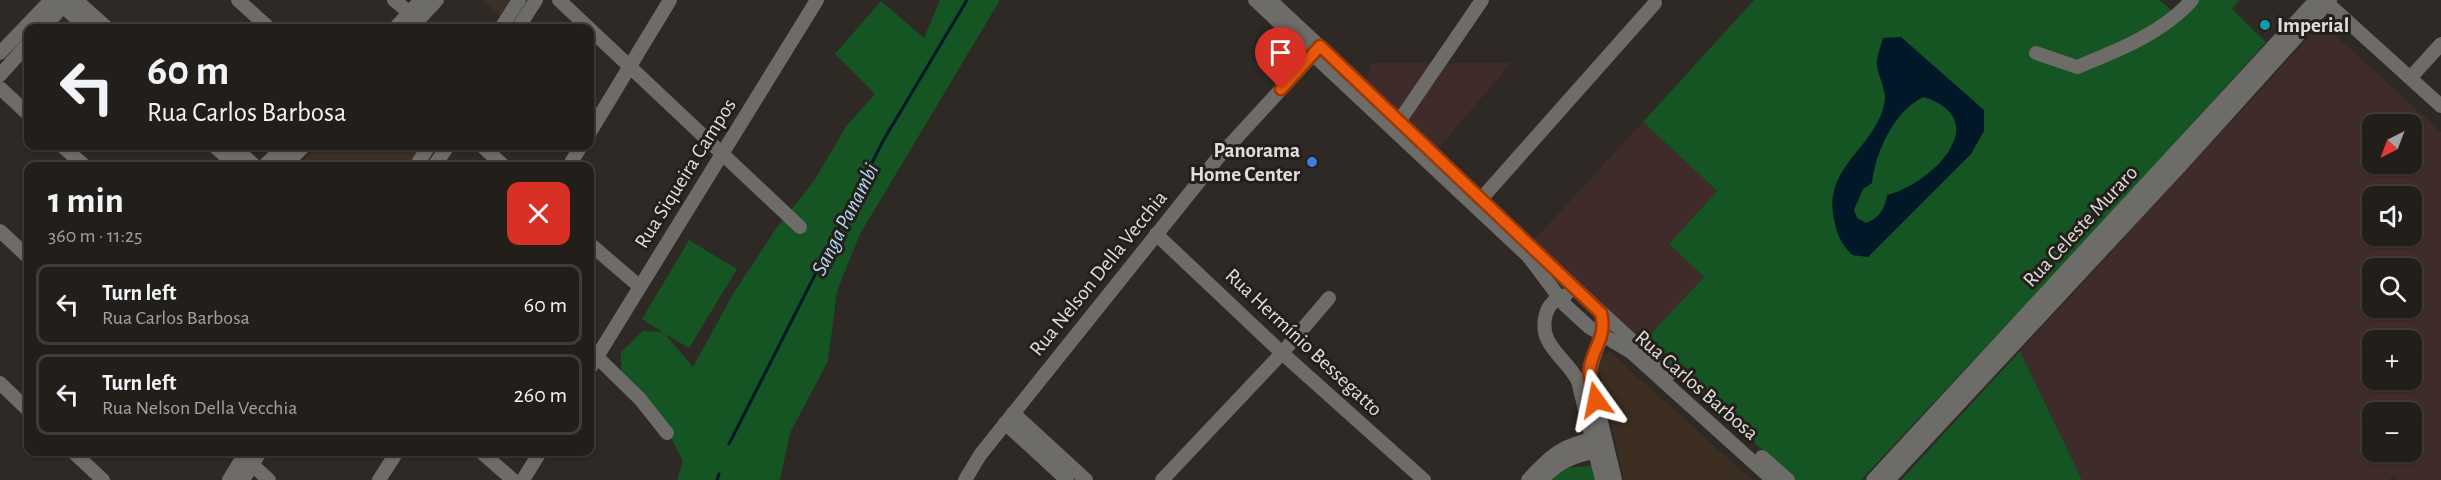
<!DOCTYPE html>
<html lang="en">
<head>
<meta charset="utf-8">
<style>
	body { margin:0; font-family:"Alegreya Sans",sans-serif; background:#2e2c28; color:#f1f3f6; height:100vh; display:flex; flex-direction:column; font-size:22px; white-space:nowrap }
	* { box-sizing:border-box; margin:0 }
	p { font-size:20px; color:#a2a2a3 }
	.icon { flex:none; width:33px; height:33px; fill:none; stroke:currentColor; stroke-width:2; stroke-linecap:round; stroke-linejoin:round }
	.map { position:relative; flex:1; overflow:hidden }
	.side { position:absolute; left:24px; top:162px; width:570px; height:294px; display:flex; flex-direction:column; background:#221f1b; border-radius:12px; box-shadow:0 2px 4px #0004,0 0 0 2px #3f3d3a }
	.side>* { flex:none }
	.hud { position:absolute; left:24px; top:24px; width:570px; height:126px; border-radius:12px; box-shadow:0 2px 4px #0004,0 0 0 2px #3f3d3a; background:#221f1b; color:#f1f3f6; overflow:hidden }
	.needle { width:39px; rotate:222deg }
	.tools { position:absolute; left:2362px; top:114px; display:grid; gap:12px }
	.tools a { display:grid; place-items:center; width:60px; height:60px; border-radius:12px; background:#221f1b; box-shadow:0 2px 4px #0004,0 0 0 2px #3f3d3a; font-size:30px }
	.pin { position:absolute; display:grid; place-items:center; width:51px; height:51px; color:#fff; margin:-62px -26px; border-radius:50% 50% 50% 0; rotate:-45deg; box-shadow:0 0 6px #0007 }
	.pin .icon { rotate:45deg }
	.me { position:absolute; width:66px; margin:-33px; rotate:348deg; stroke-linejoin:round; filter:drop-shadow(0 0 4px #0008) }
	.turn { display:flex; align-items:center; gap:21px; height:126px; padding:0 24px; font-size:27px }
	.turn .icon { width:78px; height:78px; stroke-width:2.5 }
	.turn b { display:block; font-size:42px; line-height:51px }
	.round { display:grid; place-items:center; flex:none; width:63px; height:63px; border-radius:12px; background:#2e2c28 }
	.summary { display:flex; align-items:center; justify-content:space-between; height:102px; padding:0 24px }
	h1 { font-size:36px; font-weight:700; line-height:45px }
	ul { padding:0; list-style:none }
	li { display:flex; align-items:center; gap:18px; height:81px; margin:0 12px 9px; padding:0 12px; border:3px solid #3f3d3a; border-radius:12px }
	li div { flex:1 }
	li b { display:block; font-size:22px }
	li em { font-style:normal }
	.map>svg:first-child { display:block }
</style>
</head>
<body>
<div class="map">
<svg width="2441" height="480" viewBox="0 0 2441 480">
	<rect width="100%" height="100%" fill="#2e2924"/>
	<path fill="#3c2e21" d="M1610,352L1752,480H1624L1596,356Z"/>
	<g fill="#3f2b2a" fill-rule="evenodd">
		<path d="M2322,23L2441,132V480H2399L2394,475L2389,480H2082L2020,351ZM2373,124H2412V164H2373ZM2373,196H2412V236H2373ZM2373,268H2412V308H2373ZM2373,340H2412V380H2373ZM2373,412H2412V452H2373Z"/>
		<path d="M1372,63H1511L1437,150L1365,82Z"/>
		<path d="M1643,122L1717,191L1669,244L1704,277L1644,341L1534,240Z"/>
	</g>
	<g fill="#3a3027">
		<path d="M483,0H512L502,18Z"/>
		<path d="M317,146H421L408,166H297Z"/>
	</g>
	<g fill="#155423">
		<path d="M940,0H1000L860,234L837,291L828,361L790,433L780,480H677L683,461L663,422L621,371V352L643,331L662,332L642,319L689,240L737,269L689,348L665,334L693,367L733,294L775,230L814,181L847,125L875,94L835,54L881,1L924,38Z"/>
		<path d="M1754,0H2160L2172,11L2182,0H2240L2232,9L2266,42L2119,205L1861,480H1795L1644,341L1704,277L1669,244L1717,191L1643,122Z"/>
		<path d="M2020,351L2082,480H1901Z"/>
		<path d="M1593,465L1596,480H1544L1553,470Z"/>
	</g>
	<path fill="#011829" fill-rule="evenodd" d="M1901,37L1984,110V131L1971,154L1868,257L1852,255C1839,240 1838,237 1834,219C1822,166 1878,147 1885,100C1886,89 1878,76 1877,65C1876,57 1881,46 1883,38ZM1924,97C1997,121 1929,185 1887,195C1885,209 1879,218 1866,223L1857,218L1854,210L1863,189L1872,183C1875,153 1895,109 1924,97Z"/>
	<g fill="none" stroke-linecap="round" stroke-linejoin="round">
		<g stroke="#011829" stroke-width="3">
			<path d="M729,444L883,141L967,0"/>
			<path d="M717,480L719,474"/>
		</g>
		<g stroke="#6d6c69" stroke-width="14">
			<path d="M56,0L87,28"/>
			<path d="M76,0L107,28"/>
			<path d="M238,0L269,28"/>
			<path d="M394,0L416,18"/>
			<path d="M559,0L800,227"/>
			<path d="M1255,0L1528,256L1565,305L1589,327L1631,352L1773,480"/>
			<path d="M1270,0C1404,124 1533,252 1669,374"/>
			<path d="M2324,0L2441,106"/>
			<path d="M43,28L68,1"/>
			<path d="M395,28L421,0"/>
			<path d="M411,28L437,0"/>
			<path d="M501,28L519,0"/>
			<path d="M518,28L536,0"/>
			<path d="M0,53L51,0"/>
			<path d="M2036,53L2077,67C2117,51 2163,33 2192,0"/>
			<path d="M0,75L28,44"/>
			<path d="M2411,77L2441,44"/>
			<path d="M0,88L28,114"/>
			<path d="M1400,120L1482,0"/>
			<path d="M590,132L670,0"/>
			<path d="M62,146L85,166"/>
			<path d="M214,146L237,166"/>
			<path d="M233,146L255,166"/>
			<path d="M482,146L504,166"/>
			<path d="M264,166L285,146"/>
			<path d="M284,166L304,146"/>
			<path d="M416,166L429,146"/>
			<path d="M434,166L448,146"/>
			<path d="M569,166L581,146"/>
			<path d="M1482,198L1655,3"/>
			<path d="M0,231L28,257"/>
			<path d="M1156,234L1282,353L1424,480"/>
			<path d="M590,244L639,286"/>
			<path d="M1566,295C1557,297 1548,305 1546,314C1537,345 1566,357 1578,381L1602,480"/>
			<path d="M1604,326C1602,343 1590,358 1590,376L1615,480"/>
			<path d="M597,357L640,399L667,433"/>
			<path d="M590,368L817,0"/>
			<path d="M0,383L28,410"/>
			<path d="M1013,413L1086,480"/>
			<path d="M1005,423L1067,480"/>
			<path d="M73,452L103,480"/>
			<path d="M238,452L269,480"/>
			<path d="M481,452L513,480"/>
			<path d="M1762,457L1788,480"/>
			<path d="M229,480L246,452"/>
			<path d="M243,480L260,452"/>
			<path d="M379,480L397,452"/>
			<path d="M523,480L540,452"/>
			<path d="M965,480L980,455L1217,159L1319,48"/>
			<path d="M1162,480L1282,353L1329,298"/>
			<path d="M1528,480C1552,454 1563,444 1600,438"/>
			<path d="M1541,480C1563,458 1576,456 1605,449"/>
			<path d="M1873,480L2316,0"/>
			<path d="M1888,480L2182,164L2330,0"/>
		</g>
	</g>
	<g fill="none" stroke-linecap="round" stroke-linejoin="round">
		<defs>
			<path id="route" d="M1281,89L1320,46L1601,313C1607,338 1594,345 1590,367C1588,378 1593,390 1596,400"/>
		</defs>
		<use href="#route" stroke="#983908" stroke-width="15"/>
		<use href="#route" stroke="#ea580c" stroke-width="10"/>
	</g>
	<circle fill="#0f9aa8" stroke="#241f1b" stroke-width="2" cx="2265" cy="25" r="6"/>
	<circle fill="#3f7fe0" stroke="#241f1b" stroke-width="2" cx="1312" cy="162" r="6"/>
	<g text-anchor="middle" stroke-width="6" stroke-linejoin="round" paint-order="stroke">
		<g font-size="21" font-weight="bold" fill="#e0ddda" stroke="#241f1b" text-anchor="start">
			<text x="2277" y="32">Imperial</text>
			<text x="1300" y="157" text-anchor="end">Panorama<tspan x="1300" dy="24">Home Center</tspan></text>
		</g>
		<g font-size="21" fill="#e0ddda" stroke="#241f1b">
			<text transform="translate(685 173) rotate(-58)" y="7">Rua Siqueira Campos</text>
			<text transform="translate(2080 226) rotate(-47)" y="7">Rua Celeste Muraro</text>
			<text transform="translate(1098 273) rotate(-51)" y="7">Rua Nelson Della Vecchia</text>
			<text transform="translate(1304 342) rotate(43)" y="7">Rua Hermínio Bessegatto</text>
			<text transform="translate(1697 385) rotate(41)" y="7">Rua Carlos Barbosa</text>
		</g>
		<g font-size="22" font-style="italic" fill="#b1d7f5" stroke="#241f1b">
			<text transform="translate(844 219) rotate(-63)" y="8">Sanga Panambi</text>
		</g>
	</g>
</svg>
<div class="tools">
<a><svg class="needle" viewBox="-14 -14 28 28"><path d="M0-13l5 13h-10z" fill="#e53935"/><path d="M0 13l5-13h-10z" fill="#a2a2a3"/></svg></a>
<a><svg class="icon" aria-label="sound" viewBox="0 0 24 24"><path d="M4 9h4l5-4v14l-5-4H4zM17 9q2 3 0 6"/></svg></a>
<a><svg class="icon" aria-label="search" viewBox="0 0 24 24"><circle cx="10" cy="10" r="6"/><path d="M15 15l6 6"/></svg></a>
<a>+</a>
<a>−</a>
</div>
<div class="pin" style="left:1281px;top:89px;background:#d93025"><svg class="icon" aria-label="arrive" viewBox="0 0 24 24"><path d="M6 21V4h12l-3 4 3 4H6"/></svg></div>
<svg class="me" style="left:1596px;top:400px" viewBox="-20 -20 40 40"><path d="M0-17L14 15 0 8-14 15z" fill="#ea580c" stroke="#fff" stroke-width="4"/></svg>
<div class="hud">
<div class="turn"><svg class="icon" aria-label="left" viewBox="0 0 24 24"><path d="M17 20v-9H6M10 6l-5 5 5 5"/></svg><div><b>60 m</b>Rua Carlos Barbosa</div></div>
</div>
<section class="side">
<div class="summary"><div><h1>1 min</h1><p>360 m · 11:25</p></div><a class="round" style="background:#d93025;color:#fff"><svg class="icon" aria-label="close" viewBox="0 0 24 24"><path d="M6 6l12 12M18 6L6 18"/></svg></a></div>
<ul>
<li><svg class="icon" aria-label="left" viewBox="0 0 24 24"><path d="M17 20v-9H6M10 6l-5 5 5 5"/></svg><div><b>Turn left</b><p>Rua Carlos Barbosa</p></div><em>60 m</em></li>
<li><svg class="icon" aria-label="left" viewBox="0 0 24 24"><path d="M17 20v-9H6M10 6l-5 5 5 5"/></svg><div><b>Turn left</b><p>Rua Nelson Della Vecchia</p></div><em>260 m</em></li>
</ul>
</section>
</div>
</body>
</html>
